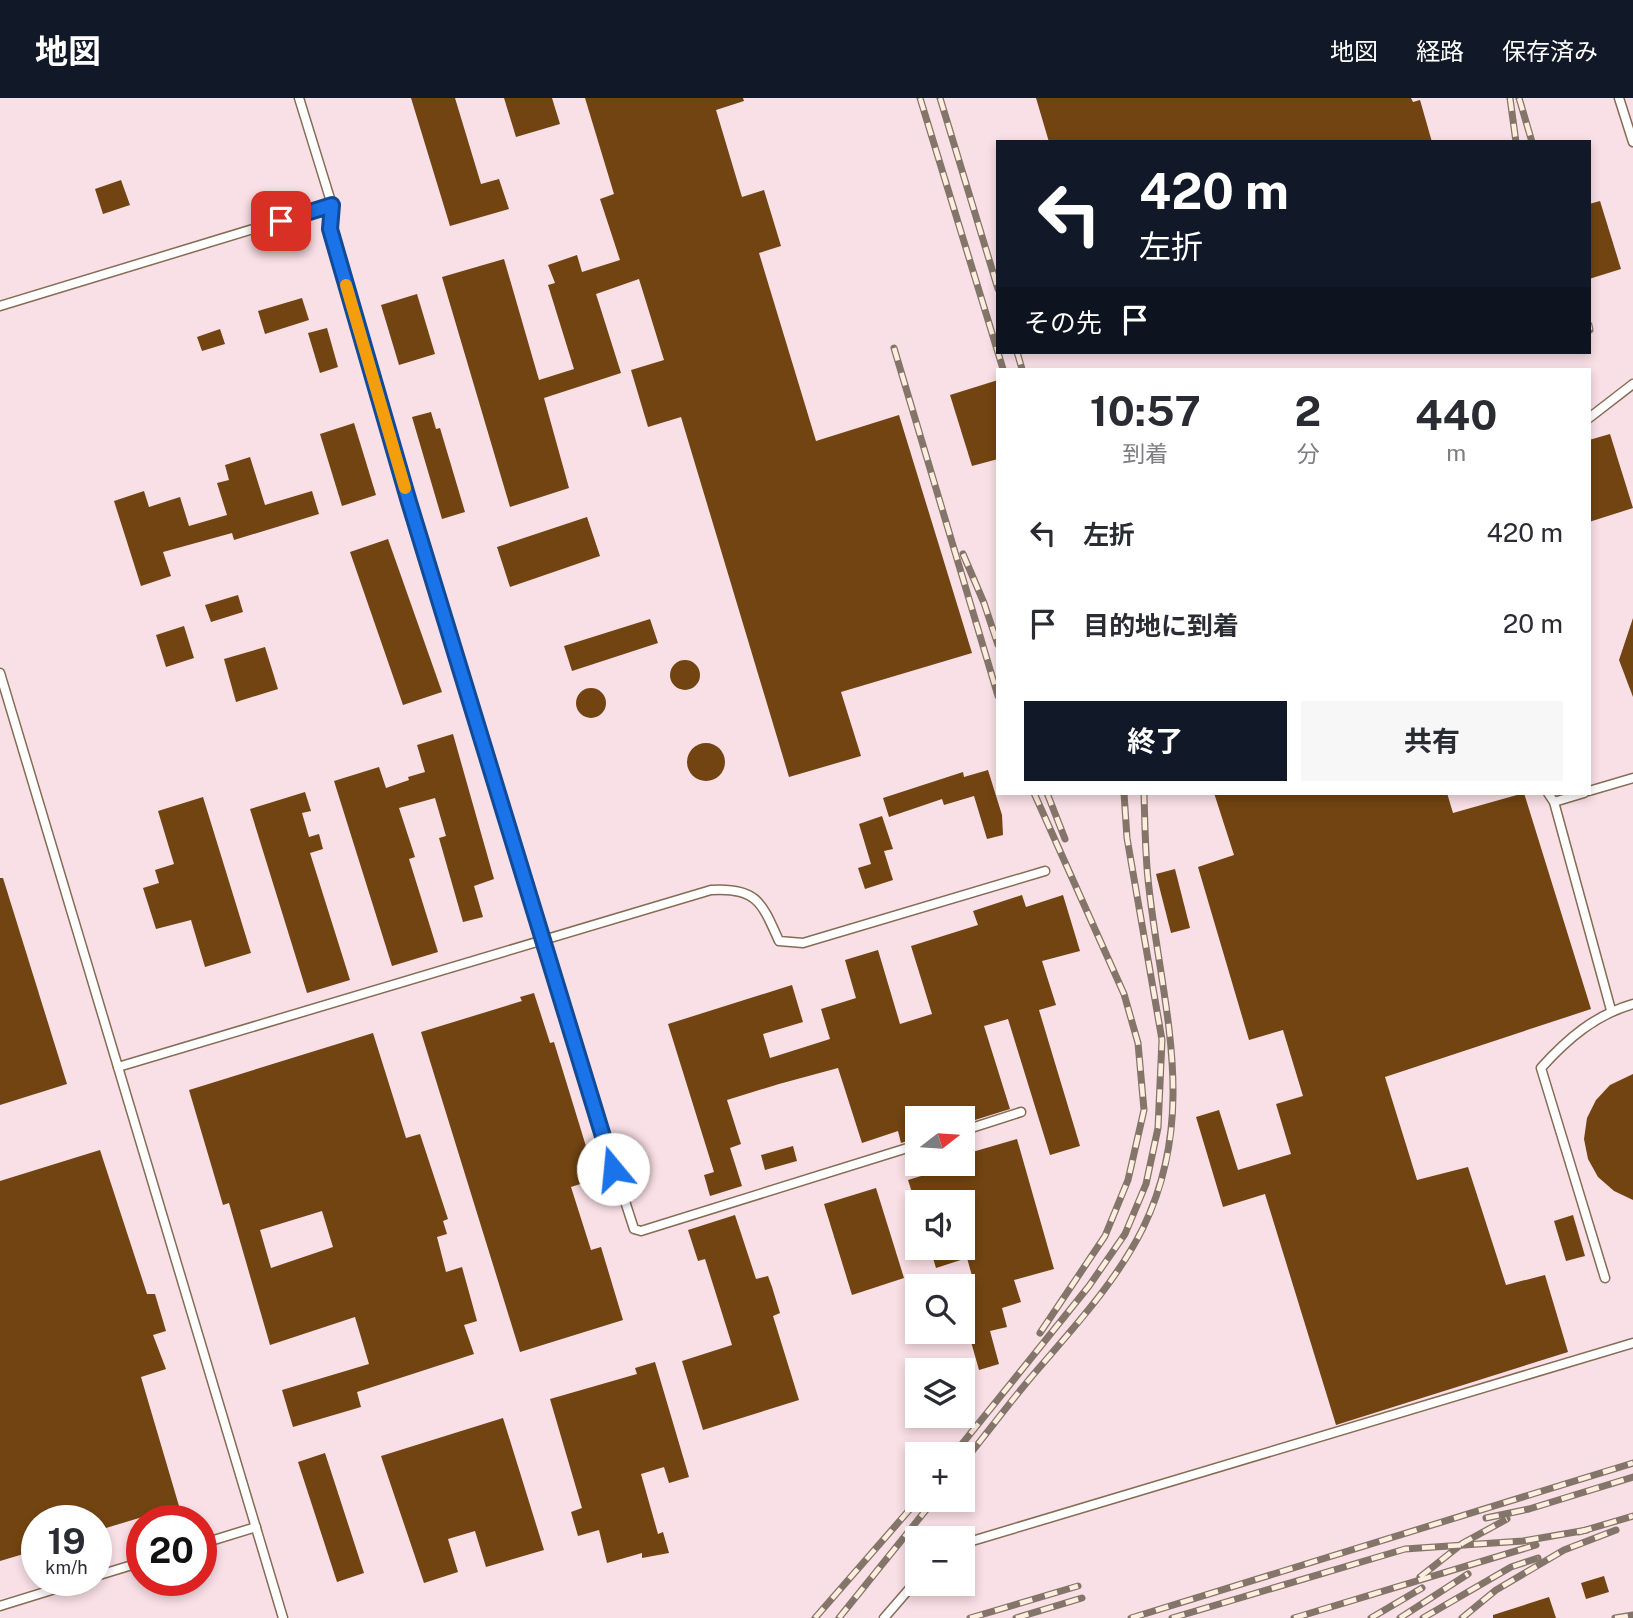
<!DOCTYPE html>
<html lang="ja">
<head>
<meta charset="utf-8">
<style>
	body { margin:0; font-family:"Public Sans","Noto Sans JP",sans-serif; background:#f7f7f7; color:#2b2b33; height:100vh; display:flex; flex-direction:column; font-size:26px; white-space:nowrap }
	* { box-sizing:border-box; margin:0 }
	p { font-size:23px; color:#7c7c81 }
	.icon { flex:none; width:38px; height:38px; fill:none; stroke:currentColor; stroke-width:2; stroke-linecap:round; stroke-linejoin:round }
	.map { position:relative; flex:1; overflow:hidden }
	.details { position:absolute; left:996px; top:270px; width:595px; height:427px; display:flex; flex-direction:column; background:#fff; border-radius:0px; box-shadow:0 4px 10px #0003 }
	.details>* { flex:none }
	.hud { position:absolute; left:996px; top:42px; width:595px; height:214px; border-radius:0px; box-shadow:0 4px 10px #0003; background:#111827; color:#fff; overflow:hidden }
	.needle { width:46px; rotate:73deg }
	.controls { position:absolute; left:905px; top:1008px; display:grid; gap:14px }
	.controls a { display:grid; place-items:center; width:70px; height:70px; border-radius:0px; background:#fff; box-shadow:0 4px 10px #0003; font-size:35px }
	.speed { position:absolute; left:21px; top:1407px; display:flex; gap:14px; font-size:35px; font-weight:700; text-align:center }
	.speed>* { display:grid; place-content:center; width:91px; height:91px; border-radius:50%; background:#fff; box-shadow:0 4px 10px #0003; line-height:1 }
	.speed small { font-size:18px; font-weight:400 }
	.speed .limit { border:10px solid #d22; background:#fff; color:#111 }
	.pin { position:absolute; display:grid; place-items:center; width:60px; height:60px; color:#fff; margin:-30px; border-radius:14px; box-shadow:0 4px 10px #0006 }
	.me { position:absolute; width:77px; margin:-38px; rotate:343deg; stroke-linejoin:round; filter:drop-shadow(0 0 5px #0008) }
	.turn { display:flex; align-items:center; gap:24px; height:147px; padding:0 28px; font-size:32px }
	.turn .icon { width:91px; height:91px; stroke-width:2.5 }
	.turn b { display:block; font-size:49px; line-height:60px }
	.then { display:flex; align-items:center; height:66px; padding:0 28px; background:#0003; gap:14px; font-size:26px }
	.eta { display:flex; justify-content:space-evenly; align-items:center; height:119px; text-align:center }
	.eta b { font-size:42px; font-weight:700; line-height:49px }
	.cta { display:flex; gap:14px; margin-top:auto; padding:14px 28px }
	.cta a { flex:1; height:80px; border-radius:0px; background:#111827; color:#fff; font-size:28px; font-weight:700; line-height:80px; text-align:center }
	.cta a+a { background:#f7f7f7; color:#2b2b33 }
	ul { padding:0; list-style:none }
	li { display:flex; align-items:center; gap:21px; height:91px; padding:0 28px }
	li div { flex:1 }
	li b { display:block; font-size:26px }
	li em { font-style:normal }
	header { display:flex; align-items:center; gap:42px; box-sizing:border-box; height:98px; padding:0 35px; background:#111827; color:#fff }
	header strong { font-size:33px }
	nav { display:flex; gap:38px; margin-inline-start:auto; font-size:24px }
	.map>svg:first-child { display:block }
</style>
</head>
<body>
<header>
<strong>地図</strong>
<nav><a>地図</a><a>経路</a><a>保存済み</a></nav>
</header>
<div class="map">
<svg width="1633" height="1520" viewBox="0 0 1633 1520">
	<rect width="100%" height="100%" fill="#ffedde"/>
	<path fill="#f9dfe6" fill-rule="evenodd" d="M0,0H1633V1520H0ZM998,44H1589V254H998ZM998,271H1589V695H998ZM917,1020H962V1066H917ZM917,1104H962V1150H917ZM917,1188H962V1234H917ZM917,1272H962V1318H917ZM917,1356H962V1402H917ZM37,1423H96V1482H37ZM142,1423H201V1482H142ZM917,1440H962V1486H917Z"/>
	<g fill="#724411" fill-rule="evenodd">
		<path d="M411,0H455L481,86L499,81L509,111L450,128Z"/>
		<path d="M504,0H552L560,26L516,39Z"/>
		<path d="M585,0H743L744,3L716,12L742,99L764,92L781,148L759,155L816,343L899,317L972,555L841,594L861,658L789,679L681,319L648,329L631,272L664,262L639,181L596,196L621,275L544,300L569,390L510,409L442,179L504,161L539,282L574,271L548,187L555,185L548,167L577,157L582,174L620,162L600,101L614,96Z"/>
		<path d="M1036,0H1411L1413,4L1420,2L1432,44H1049Z"/>
		<path d="M121,82L130,107L103,116L95,91Z"/>
		<path d="M1600,103L1621,171L1589,181V106Z"/>
		<path d="M417,196L435,256L399,267L381,207Z"/>
		<path d="M302,200L309,222L265,236L258,213Z"/>
		<path d="M327,230L338,269L320,275L308,235Z"/>
		<path d="M220,231L225,246L202,253L197,239Z"/>
		<path d="M998,282V361L972,368L950,297Z"/>
		<path d="M431,314L436,331L440,330L465,414L442,421L412,319Z"/>
		<path d="M354,325L376,397L342,408L320,336Z"/>
		<path d="M1610,336L1633,410L1589,424V342Z"/>
		<path d="M250,359L265,407L312,393L319,416L234,442L232,435L163,454L171,478L141,488L114,403L144,393L149,409L180,399L189,428L227,417L217,385L229,382L225,367Z"/>
		<path d="M587,419L600,458L510,489L497,449Z"/>
		<path d="M388,441L442,594L403,607L350,454Z"/>
		<path d="M238,497L243,514L211,524L205,507Z"/>
		<path d="M1633,520V599L1619,562Z"/>
		<path d="M650,521L658,545L572,573L564,548Z"/>
		<path d="M184,528L194,560L166,569L156,537Z"/>
		<path d="M265,549L278,591L236,604L224,561Z"/>
		<circle cx="685" cy="577" r="15"/>
		<circle cx="591" cy="605" r="15"/>
		<path d="M453,636L494,781L474,788L483,819L463,824L439,740L446,738L435,700L399,710L415,759L409,761L438,854L392,868L334,683L379,669L386,690L409,682L408,679L425,674L417,647Z"/>
		<circle cx="706" cy="664" r="19"/>
		<path d="M988,672L1002,717L1003,737L987,741L974,698L944,707L942,701L889,719L883,700L963,674L964,679Z"/>
		<path d="M305,694L311,713L302,715L309,739L319,736L323,751L310,755L350,882L307,895L250,711Z"/>
		<path d="M1214,695H1447L1453,715L1524,695L1591,911L1385,979L1417,1082L1468,1069L1506,1187L1545,1177L1568,1254L1336,1327L1265,1096L1223,1109L1196,1019L1219,1012L1238,1072L1291,1056L1276,1006L1303,998L1283,932L1249,942L1198,769L1234,757Z"/>
		<path d="M203,699L251,855L205,869L191,822L156,831L143,790L159,785L155,772L174,766L158,713Z"/>
		<path d="M882,718L893,751L884,753L893,782L865,791L858,770L871,766L859,726Z"/>
		<path d="M1175,771L1190,830L1171,835L1156,776Z"/>
		<path d="M0,780H3L67,986L0,1007Z"/>
		<path d="M1022,797L1026,809L1063,797L1080,853L1042,863L1056,907L1039,912L1080,1048L1050,1057L1008,921L984,928L1010,1011L962,1026V1020H917V1040L901,1045L898,1033L862,1045L838,970L779,986L727,1002L741,1046L730,1050L742,1088L710,1098L704,1077L714,1074L668,926L792,887L803,924L763,936L770,960L830,941L821,911L856,900L845,862L878,852L900,926L932,916L911,848L978,827L973,813Z"/>
		<path d="M534,895L550,945L554,944L596,1081L571,1089L591,1152L601,1149L623,1222L520,1254L421,934L522,903L520,899Z"/>
		<path d="M373,935L406,1040L420,1036L448,1121L443,1123L447,1136L437,1139L446,1174L462,1169L477,1223L464,1227L474,1256L357,1294L361,1309L293,1329L282,1292L369,1266L355,1219L270,1247L229,1105L223,1107L189,992ZM322,1113L333,1149L271,1170L260,1132Z"/>
		<path d="M1633,976V1102L1614,1093L1598,1079L1588,1061L1584,1041L1587,1020L1596,1002L1610,987Z"/>
		<path d="M1017,1041L1054,1171L1014,1182L1021,1204L1002,1210L1007,1229L990,1233L999,1266L979,1272L962,1212V1188L974,1185L967,1160L936,1170L930,1150H962V1104H915L908,1082L941,1072L939,1066H962V1057Z"/>
		<path d="M793,1048L797,1063L765,1072L761,1057Z"/>
		<path d="M100,1052L147,1196H155L166,1233L153,1237L166,1271L141,1279L179,1408L96,1433V1423H37V1452L0,1463V1083Z"/>
		<path d="M876,1090L904,1180L852,1197L824,1106Z"/>
		<path d="M735,1117L756,1181L768,1178L772,1189L780,1215L773,1218L799,1302L703,1332L682,1263L732,1247L705,1161L698,1163L688,1132Z"/>
		<path d="M1573,1117L1585,1158L1566,1163L1554,1123Z"/>
		<path d="M655,1264L689,1379L669,1385L664,1369L641,1376L658,1436L663,1434L669,1455L642,1460V1455L607,1465L599,1432L578,1438L571,1414L582,1410L550,1301L637,1276L635,1270Z"/>
		<path d="M503,1320L544,1452L486,1469L475,1433L448,1441L458,1474L424,1485L381,1358Z"/>
		<path d="M325,1355L364,1475L337,1484L298,1364Z"/>
		<path d="M1604,1478L1609,1494L1586,1501L1581,1485Z"/>
		<path d="M1549,1499L1556,1520H1493V1517Z"/>
	</g>
	<g fill="none" stroke-linecap="round" stroke-linejoin="round">
		<defs>
			<g id="service">
				<path d="M299,0L332,107L330,131L409,404L565,918L634,1131L641,1133L917,1047"/>
				<path d="M1619,0L1633,44"/>
				<path d="M0,208L332,107"/>
				<path d="M1589,320L1633,286"/>
				<path d="M0,575L283,1520"/>
				<path d="M1589,693L1633,680"/>
				<path d="M1548,695L1554,704L1611,912"/>
				<path d="M1554,704L1584,695"/>
				<path d="M118,969L711,792C757,789 762,805 779,843L803,845L1045,773"/>
				<path d="M962,1033L1021,1014"/>
				<path d="M1605,1180L1541,970C1567,941 1595,917 1633,906"/>
				<path d="M201,1446L256,1429"/>
				<path d="M962,1446L1633,1245"/>
				<path d="M96,1478L142,1464"/>
				<path d="M0,1508L84,1482"/>
				<path d="M884,1520L917,1482"/>
			</g>
		</defs>
		<use href="#service" stroke="#866c55" stroke-width="11"/>
		<use href="#service" stroke="#fff" stroke-width="8"/>
		<defs>
			<g id="rail">
				<path d="M920,0L1003,271"/>
				<path d="M940,0L998,191"/>
				<path d="M1510,0L1516,44"/>
				<path d="M1519,0L1532,44"/>
				<path d="M1589,227L1590,232"/>
				<path d="M894,250L998,598"/>
				<path d="M1017,254L1022,271"/>
				<path d="M963,456L984,505L998,547"/>
				<path d="M1034,695L1124,896L1138,945L1144,1012L1128,1082L1105,1138L1040,1235"/>
				<path d="M1047,695L1065,741"/>
				<path d="M954,1356L1089,1188L1125,1136L1146,1086L1158,1030L1162,942L1127,740L1124,695"/>
				<path d="M962,1366C988,1334 1012,1301 1039,1270C1077,1226 1117,1182 1143,1130C1199,1015 1162,908 1149,790C1145,759 1145,727 1144,695"/>
				<path d="M1486,1420L1529,1411L1633,1379"/>
				<path d="M1579,1434L1633,1418"/>
				<path d="M1420,1479L1463,1445L1507,1421"/>
				<path d="M815,1520L918,1402"/>
				<path d="M839,1520L934,1402"/>
				<path d="M970,1520L1078,1488"/>
				<path d="M1016,1520L1082,1500"/>
				<path d="M1131,1520L1633,1365"/>
				<path d="M1172,1520L1405,1451L1523,1443L1587,1432"/>
				<path d="M1294,1520L1536,1447"/>
				<path d="M1371,1520L1422,1490"/>
				<path d="M1400,1520L1468,1476"/>
				<path d="M1423,1520L1511,1469L1538,1460"/>
				<path d="M1462,1520L1496,1492L1564,1452L1616,1432"/>
				<path d="M1615,1520L1633,1517"/>
			</g>
		</defs>
		<use href="#rail" stroke="#837569" stroke-width="7"/>
		<use href="#rail" stroke="#ffedde" stroke-width="4.5" stroke-dasharray="13" stroke-linecap="butt"/>
	</g>
	<g fill="none" stroke-linecap="round" stroke-linejoin="round">
		<defs>
			<path id="route" d="M281,123L332,107L330,131L409,404L613,1071"/>
		</defs>
		<use href="#route" stroke="#114b97" stroke-width="18"/>
		<use href="#route" stroke="#1a73e8" stroke-width="12"/>
		<path stroke="#f59e0b" stroke-width="12" d="M346,187L405,390"/>
	</g>
</svg>
<div class="controls">
<a><svg class="needle" viewBox="-14 -14 28 28"><path d="M0-13l5 13h-10z" fill="#e53935"/><path d="M0 13l5-13h-10z" fill="#7c7c81"/></svg></a>
<a><svg class="icon" aria-label="sound" viewBox="0 0 24 24"><path d="M4 9h4l5-4v14l-5-4H4zM17 9q2 3 0 6"/></svg></a>
<a><svg class="icon" aria-label="search" viewBox="0 0 24 24"><circle cx="10" cy="10" r="6"/><path d="M15 15l6 6"/></svg></a>
<a><svg class="icon" aria-label="layers" viewBox="0 0 24 24"><path d="M12 4l9 5-9 5-9-5zM3 14l9 5 9-5"/></svg></a>
<a>+</a>
<a>−</a>
</div>
<div class="speed"><div>19<small>km/h</small></div><div class="limit">20</div></div>
<div class="pin" style="left:281px;top:123px;background:#d93025"><svg class="icon" aria-label="arrive" viewBox="0 0 24 24"><path d="M6 21V4h12l-3 4 3 4H6"/></svg></div>
<svg class="me" style="left:613px;top:1071px" viewBox="-20 -20 40 40"><circle r="19" fill="#fff"/><path d="M0-13L10 11 0 6-10 11z" fill="#1a73e8"/></svg>
<div class="hud">
<div class="turn"><svg class="icon" aria-label="left" viewBox="0 0 24 24"><path d="M17 20v-9H6M10 6l-5 5 5 5"/></svg><div><b>420 m</b>左折</div></div>
<div class="then">その先<svg class="icon" aria-label="arrive" viewBox="0 0 24 24"><path d="M6 21V4h12l-3 4 3 4H6"/></svg></div>
</div>
<section class="details">
<div class="eta">
<div><b>10:57</b><p>到着</p></div>
<div><b>2</b><p>分</p></div>
<div><b>440</b><p>m</p></div>
</div>
<ul>
<li><svg class="icon" aria-label="left" viewBox="0 0 24 24"><path d="M17 20v-9H6M10 6l-5 5 5 5"/></svg><div><b>左折</b></div><em>420 m</em></li>
<li><svg class="icon" aria-label="arrive" viewBox="0 0 24 24"><path d="M6 21V4h12l-3 4 3 4H6"/></svg><div><b>目的地に到着</b></div><em>20 m</em></li>
</ul>
<div class="cta"><a>終了</a><a>共有</a></div>
</section>
</div>
</body>
</html>
